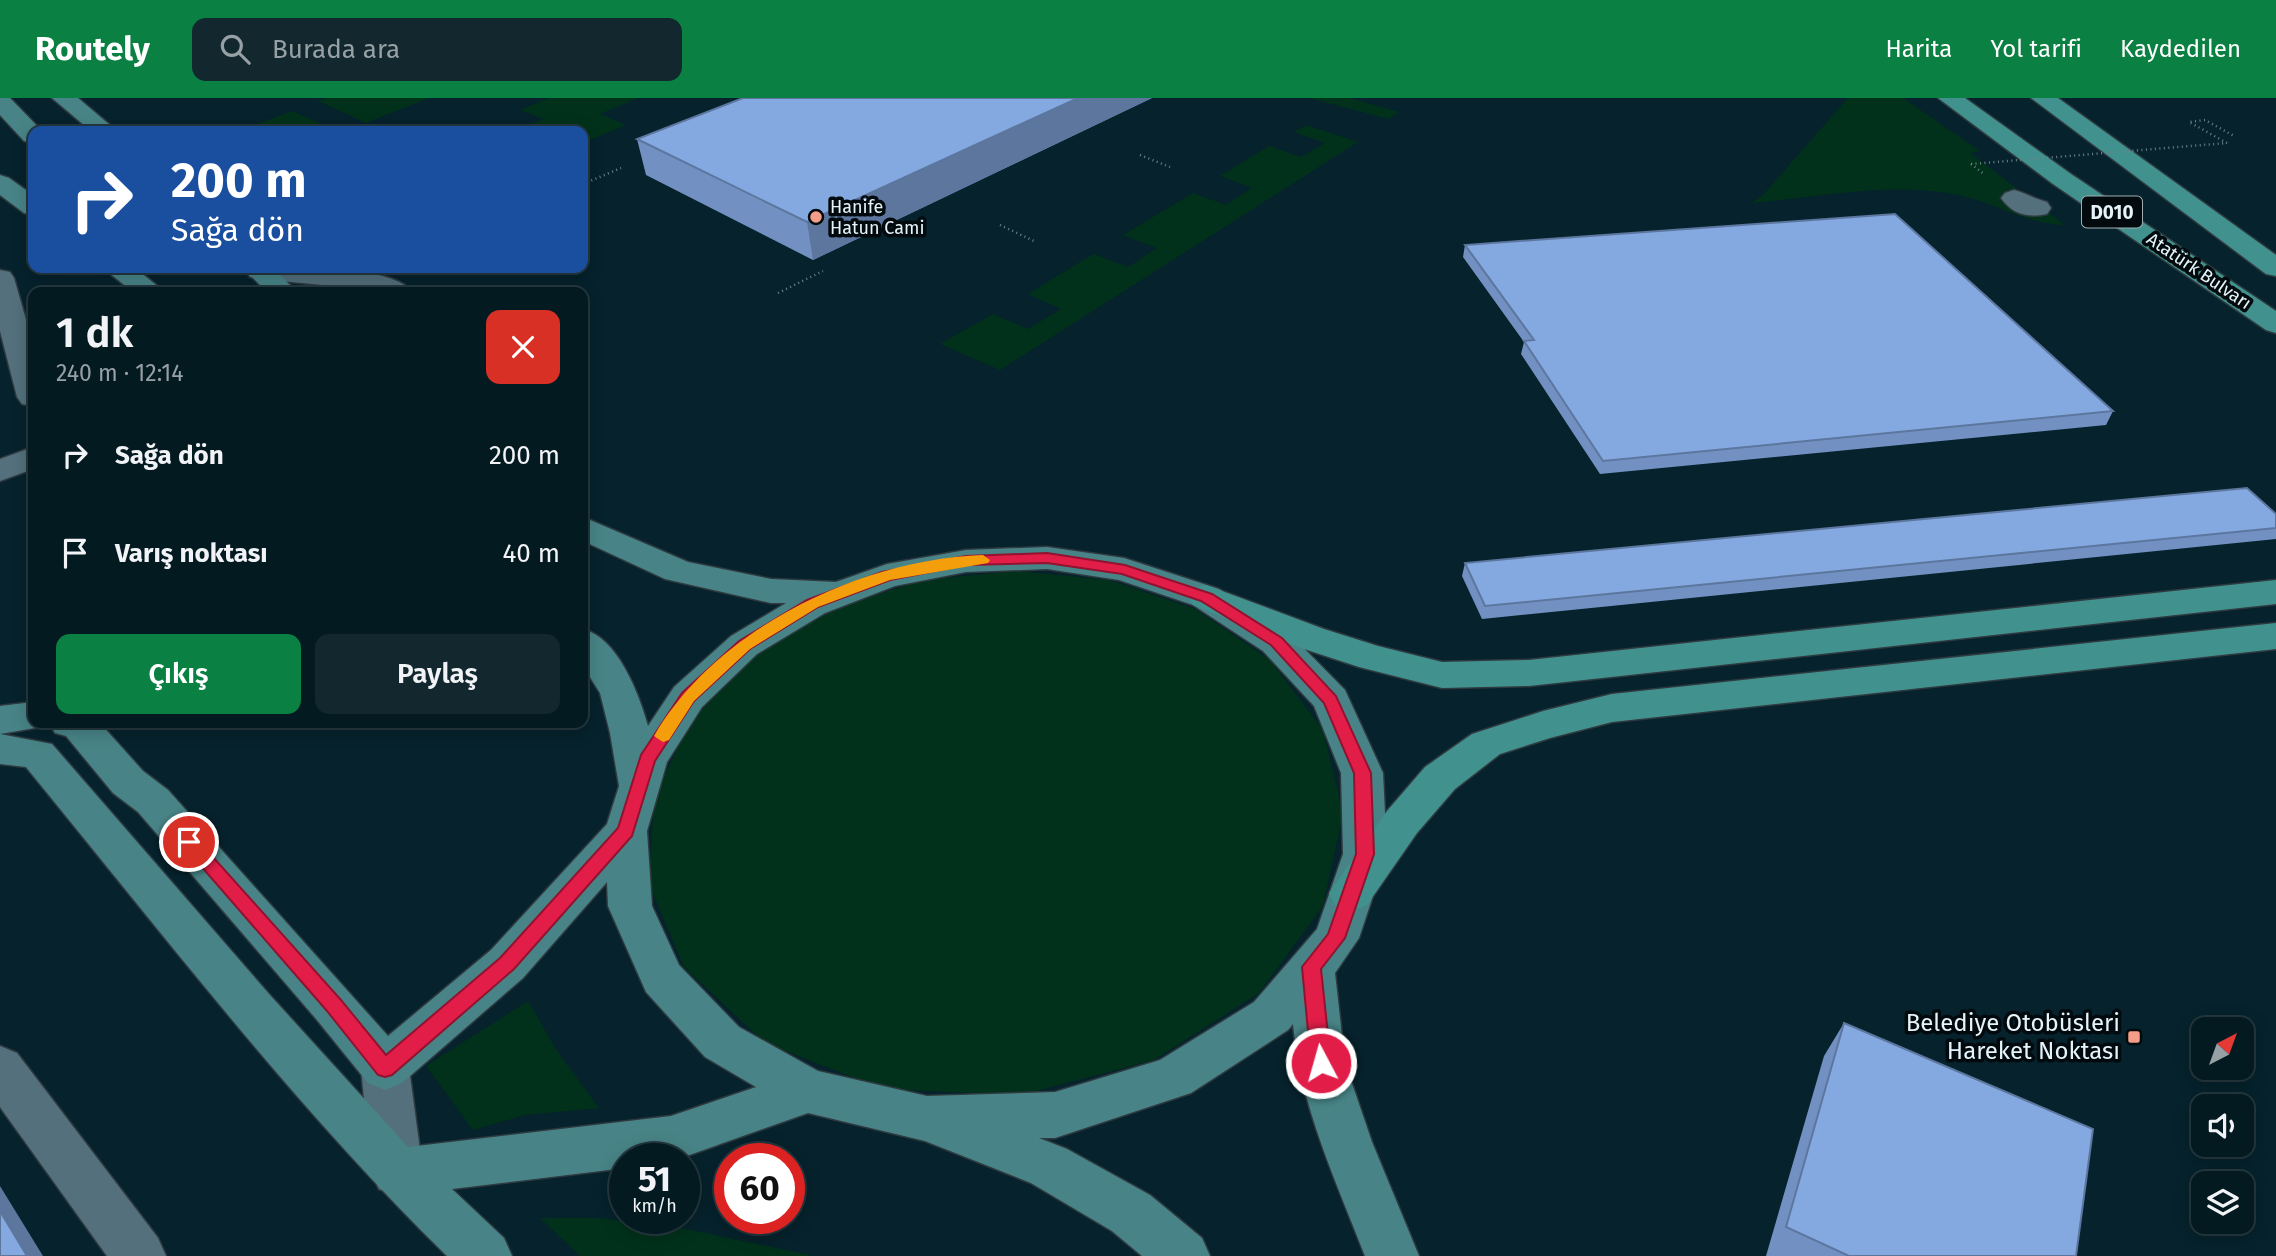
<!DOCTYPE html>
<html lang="tr">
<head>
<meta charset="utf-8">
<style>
	body { margin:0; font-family:"Fira Sans",sans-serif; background:#12272e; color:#f1f3f6; height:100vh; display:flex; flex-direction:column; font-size:26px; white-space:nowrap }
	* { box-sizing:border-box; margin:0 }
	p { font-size:23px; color:#97a1a5 }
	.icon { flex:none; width:38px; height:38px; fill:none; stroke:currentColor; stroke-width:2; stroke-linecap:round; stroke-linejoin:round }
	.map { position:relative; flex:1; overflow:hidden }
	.sheet { position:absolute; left:28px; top:189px; width:560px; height:441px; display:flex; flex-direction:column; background:#041a21; border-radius:14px; box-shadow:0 4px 18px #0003,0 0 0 2px #25383f }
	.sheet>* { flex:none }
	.top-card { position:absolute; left:28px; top:28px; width:560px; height:147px; border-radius:14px; box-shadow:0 4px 18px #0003,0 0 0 2px #25383f; background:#1a4fa0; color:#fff; overflow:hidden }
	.needle { width:46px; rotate:41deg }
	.buttons { position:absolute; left:2191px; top:919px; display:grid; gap:14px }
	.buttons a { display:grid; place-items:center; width:63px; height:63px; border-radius:14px; background:#041a21; box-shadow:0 4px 18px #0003,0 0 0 2px #25383f; font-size:35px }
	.speed { position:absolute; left:609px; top:1045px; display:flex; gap:14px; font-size:35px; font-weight:700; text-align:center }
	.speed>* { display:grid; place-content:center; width:91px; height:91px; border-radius:50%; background:#041a21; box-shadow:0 4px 18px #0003,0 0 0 2px #25383f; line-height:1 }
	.speed small { font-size:18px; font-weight:400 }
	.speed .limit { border:10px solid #d22; background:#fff; color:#111 }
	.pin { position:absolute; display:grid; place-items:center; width:60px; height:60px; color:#fff; margin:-30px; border:4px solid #fff; border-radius:50%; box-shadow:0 2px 7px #0007 }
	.me { position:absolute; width:77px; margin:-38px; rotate:354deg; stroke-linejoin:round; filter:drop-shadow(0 0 5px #0008) }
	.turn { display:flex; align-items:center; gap:24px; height:147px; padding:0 28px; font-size:32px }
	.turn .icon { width:91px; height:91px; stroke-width:2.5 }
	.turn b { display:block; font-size:49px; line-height:60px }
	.round { display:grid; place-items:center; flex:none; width:74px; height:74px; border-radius:14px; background:#12272e }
	.overview { display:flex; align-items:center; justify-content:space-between; height:119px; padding:0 28px }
	h1 { font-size:42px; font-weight:600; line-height:52px }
	.button { display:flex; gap:14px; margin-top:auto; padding:14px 28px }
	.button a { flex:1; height:80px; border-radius:14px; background:#0b8043; color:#fff; font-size:28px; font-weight:600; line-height:80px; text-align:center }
	.button a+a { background:#12272e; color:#f1f3f6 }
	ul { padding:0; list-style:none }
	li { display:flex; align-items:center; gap:21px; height:98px; padding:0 28px }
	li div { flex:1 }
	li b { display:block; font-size:26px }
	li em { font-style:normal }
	header { display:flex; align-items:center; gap:42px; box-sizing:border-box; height:98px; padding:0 35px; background:#0b8043; color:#fff }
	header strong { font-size:33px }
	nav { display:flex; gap:38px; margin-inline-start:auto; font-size:24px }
	.search { width:490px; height:63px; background:#12272e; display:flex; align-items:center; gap:18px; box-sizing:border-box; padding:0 24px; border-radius:14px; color:#97a1a5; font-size:26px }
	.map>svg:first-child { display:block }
</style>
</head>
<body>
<header>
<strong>Routely</strong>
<div class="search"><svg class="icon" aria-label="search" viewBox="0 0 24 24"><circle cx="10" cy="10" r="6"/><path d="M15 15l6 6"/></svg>Burada ara</div>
<nav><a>Harita</a><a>Yol tarifi</a><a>Kaydedilen</a></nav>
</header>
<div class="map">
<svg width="2276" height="1158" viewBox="0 0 2276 1158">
	<rect width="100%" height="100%" fill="#06222c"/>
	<g fill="#01311b">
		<path d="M327,0H429L366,25L318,3Z"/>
		<path d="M549,0H638L600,16L626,27L583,45V33H516L543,21L520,12Z"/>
		<path d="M1309,0H1349L1399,14L1388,21Z"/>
		<path d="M1848,0H1903L1980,53L1970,55L2065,127C2029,127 1994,104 1958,97C1891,83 1818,99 1751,105L1762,98Z"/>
		<path d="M292,13L338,33H239Z"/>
		<path d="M1306,27L1358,44L1000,272L940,246L993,216L1028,231L1061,211L1028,196L1093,156L1128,169L1157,150L1123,137L1193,95L1226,107L1252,90L1220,78L1269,48L1301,59L1325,45L1294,34Z"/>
		<path d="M1017,473L1109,482L1195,511L1270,562L1323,632L1343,716L1323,808L1259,895L1154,962L1021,997L883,991L765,945L684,869L649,786L654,700L691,622L754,558L833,511L923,482Z"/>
		<path d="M528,903L557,953L599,1010L525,1017L473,1032L426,968Z"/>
		<path d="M540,1120H598L672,1128L814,1158H580Z"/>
	</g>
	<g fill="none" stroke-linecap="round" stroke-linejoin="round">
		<defs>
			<g id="minor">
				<path d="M2014,92C2026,95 2034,101 2047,104L2051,110L2047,116C2028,120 2013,117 2001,100L2005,95Z"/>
				<path d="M248,170C282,170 392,165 412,194H372L364,191L260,181L250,179L246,173Z"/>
				<path d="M0,172L10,174L14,180L33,246V308L22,306L17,299L0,233Z"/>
				<path d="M33,349V371L0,383V361Z"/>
				<path d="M0,948L17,955L158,1140L166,1158H107L0,1009Z"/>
				<path d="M385,948L402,955L409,970L423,1074L415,1091L397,1098L379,1091L371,1074L361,970L368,955Z"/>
			</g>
			<g id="major">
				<path d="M0,0H10L42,33H33V45L24,43L0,17Z"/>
				<path d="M52,0H78L117,33H91Z"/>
				<path d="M0,77L9,80L33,97V117L24,115L0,97Z"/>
				<path d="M103,170H135L165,194H133Z"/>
				<path d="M243,170H273L297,194H267Z"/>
				<path d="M583,419L688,464L771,481L836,484L887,466L966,452L1047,449L1124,460L1219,491L1289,535L1345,592L1383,675L1387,756L1359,840L1335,875L1345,965L1372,1044L1419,1158H1365C1336,1083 1300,1007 1293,926L1288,932L1191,995L1055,1040H1039L1067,1051L1150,1097L1202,1140L1210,1158H1142L1112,1133L1031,1085L925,1043L808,1015L681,1060H625V1070L452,1091L504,1140L512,1158H447C294,1008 162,835 26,669L0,666V636L52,646L269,896L408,1049L671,1018L756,989L705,959L646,894L608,808L607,784L523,880L402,985L385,992L368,985L317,922L138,714L113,695L66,638L55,635L49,625H100L143,673L168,692L388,938L491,852L607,726L619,688L610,635L600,595L583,568V531C618,540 639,596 648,628L674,589L731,538L786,505H771L665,481L583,443ZM1047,471L1119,482L1193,507L1263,553L1314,608L1341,675L1343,756L1317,831L1254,904L1160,962L1055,994L927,998L818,973L739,929L679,867L652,808L647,733L667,664L702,609L757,556L825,515L895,488L966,474Z"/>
				<path d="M33,604V625H49L47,628L0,636V608Z"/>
			</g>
			<g id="highway">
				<path d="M1938,0H1965L2071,76L2276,213V235L2266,232L2053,86Z"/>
				<path d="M2031,0H2058L2276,157V178L2266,176Z"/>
				<path d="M2276,482V506L1529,588L1442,590L1359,569L1298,549L1193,507L1188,499L1193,491L1206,487L1324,531L1378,548L1442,564L1529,562Z"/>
				<path d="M2276,525V551L1612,624L1550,640L1500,656L1455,691L1417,735L1367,807L1351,813L1335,807L1329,795L1387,713L1425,669L1472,636L1543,613L1612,596Z"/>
			</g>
		</defs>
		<use href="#minor" stroke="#2e3a40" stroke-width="3"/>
		<use href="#major" stroke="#2e3a40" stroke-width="3"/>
		<use href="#highway" stroke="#2e3a40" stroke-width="3"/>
		<g stroke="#6d838b" stroke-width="2.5" stroke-dasharray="1 3.5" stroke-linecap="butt">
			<path d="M2227,45L2189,24L2205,22L2234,38"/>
			<path d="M1140,57L1170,69"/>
			<path d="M1971,66L1984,76"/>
			<path d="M583,86L621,70"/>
			<path d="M1000,127L1034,143"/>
			<path d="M778,195L823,173"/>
		</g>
		<use href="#minor" fill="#53707c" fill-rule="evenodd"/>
		<use href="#major" fill="#488487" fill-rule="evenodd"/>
		<use href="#highway" fill="#41928e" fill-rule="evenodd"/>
		<path stroke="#6d838b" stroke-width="2.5" stroke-dasharray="1 3.5" stroke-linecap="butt" d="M1971,66L2227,45"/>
	</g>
	<g fill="#7291c2">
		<path d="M1152,0L813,162L646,77L637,41Z"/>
		<path d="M1465,147L2113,313L2106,327L1600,376L1521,256L1524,244L1463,159Z"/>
		<path d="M2276,416V441L1482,521L1462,478L1465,465Z"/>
		<path d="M1844,925L2076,1158H1766L1824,958Z"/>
	</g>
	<g fill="#5c769e">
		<path d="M1078,0H1152L813,162L807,124Z"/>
		<path d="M0,1088L43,1158H27L0,1113Z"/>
	</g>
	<g fill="#84a9e1" stroke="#5c769e" stroke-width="2">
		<path d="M743,0H1078L807,124L637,41Z"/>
		<path d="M1895,116L2113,313L1603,363L1524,243L1534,242L1465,147Z"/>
		<path d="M2247,390L2276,416V430L1485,508L1465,465Z"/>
		<path d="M1844,925L2093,1031L2076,1158H1849L1786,1129Z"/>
		<path d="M0,1113L27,1158H0Z"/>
	</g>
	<path fill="#e11d48" stroke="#92132f" stroke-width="2" d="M1047,455L1125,467L1212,496L1282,540L1336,598L1371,675L1374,756L1345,840L1321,871L1331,965L1328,971L1321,974L1314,971L1311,965L1302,869L1328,836L1356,756L1354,675L1324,605L1271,547L1201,503L1122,476L1047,465L966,467L890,482L818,509L750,551L694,603L655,663L632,738L514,871L392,977L385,979L378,977L327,913L180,744L183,739H195L341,902L386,957L500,860L618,730L641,657L682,595L739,543L807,502L882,474L966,458Z"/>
	<path fill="#f59e0b" d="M983,457L990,462L988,465L890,482L818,509L750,551L694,603L669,642L663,644L654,638C716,531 861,461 983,457Z"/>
	<g fill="#f49e8a" stroke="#020a0e" stroke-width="2.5">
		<circle cx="816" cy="119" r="7"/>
		<rect x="2127" y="932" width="14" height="14" rx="3.5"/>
	</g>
	<g text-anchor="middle" stroke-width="7" stroke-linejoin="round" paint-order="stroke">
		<g font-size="18" fill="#e4f4fa" stroke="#020a0e" text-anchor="start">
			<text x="830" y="115">Hanife<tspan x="830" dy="21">Hatun Cami</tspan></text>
		</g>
		<g font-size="18" fill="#e4f4fa" stroke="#020a0e">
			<text transform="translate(2199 173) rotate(34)" y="6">Atatürk Bulvarı</text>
		</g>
		<rect fill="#020a0e" stroke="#a0aeb3" stroke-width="2" x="2082" y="98.5" width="60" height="31" rx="5"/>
		<g font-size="19" font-weight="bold" fill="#e4f4fa">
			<text x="2112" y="121">D010</text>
		</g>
		<g font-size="24" fill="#e4f4fa" stroke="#020a0e" text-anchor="end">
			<text x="2120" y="933">Belediye Otobüsleri<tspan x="2120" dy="28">Hareket Noktası</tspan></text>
		</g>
	</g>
</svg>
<div class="buttons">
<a><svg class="needle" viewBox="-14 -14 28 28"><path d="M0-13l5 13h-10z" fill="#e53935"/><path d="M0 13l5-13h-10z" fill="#97a1a5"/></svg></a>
<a><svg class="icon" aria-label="sound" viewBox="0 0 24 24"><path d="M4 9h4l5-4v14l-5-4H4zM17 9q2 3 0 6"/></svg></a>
<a><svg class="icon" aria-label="layers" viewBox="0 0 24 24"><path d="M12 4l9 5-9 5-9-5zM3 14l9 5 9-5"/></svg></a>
</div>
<div class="speed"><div>51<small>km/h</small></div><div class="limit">60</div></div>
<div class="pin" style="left:189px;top:744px;background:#d93025"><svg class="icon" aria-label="arrive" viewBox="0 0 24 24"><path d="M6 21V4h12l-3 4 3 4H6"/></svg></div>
<svg class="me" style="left:1321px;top:965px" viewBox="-20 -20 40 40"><circle r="17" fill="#e11d48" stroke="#fff" stroke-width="3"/><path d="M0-11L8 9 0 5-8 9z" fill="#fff"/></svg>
<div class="top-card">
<div class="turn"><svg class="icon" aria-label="right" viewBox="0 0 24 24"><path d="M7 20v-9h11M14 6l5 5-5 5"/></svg><div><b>200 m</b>Sağa dön</div></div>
</div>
<section class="sheet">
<div class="overview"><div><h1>1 dk</h1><p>240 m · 12:14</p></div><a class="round" style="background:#d93025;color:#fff"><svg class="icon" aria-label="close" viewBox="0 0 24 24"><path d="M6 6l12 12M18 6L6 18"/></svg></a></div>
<ul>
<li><svg class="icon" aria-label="right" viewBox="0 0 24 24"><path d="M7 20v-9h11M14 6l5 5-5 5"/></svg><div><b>Sağa dön</b></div><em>200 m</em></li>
<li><svg class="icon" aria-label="arrive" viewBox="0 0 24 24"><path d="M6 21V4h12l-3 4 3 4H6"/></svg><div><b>Varış noktası</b></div><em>40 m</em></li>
</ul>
<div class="button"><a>Çıkış</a><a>Paylaş</a></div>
</section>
</div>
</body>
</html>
